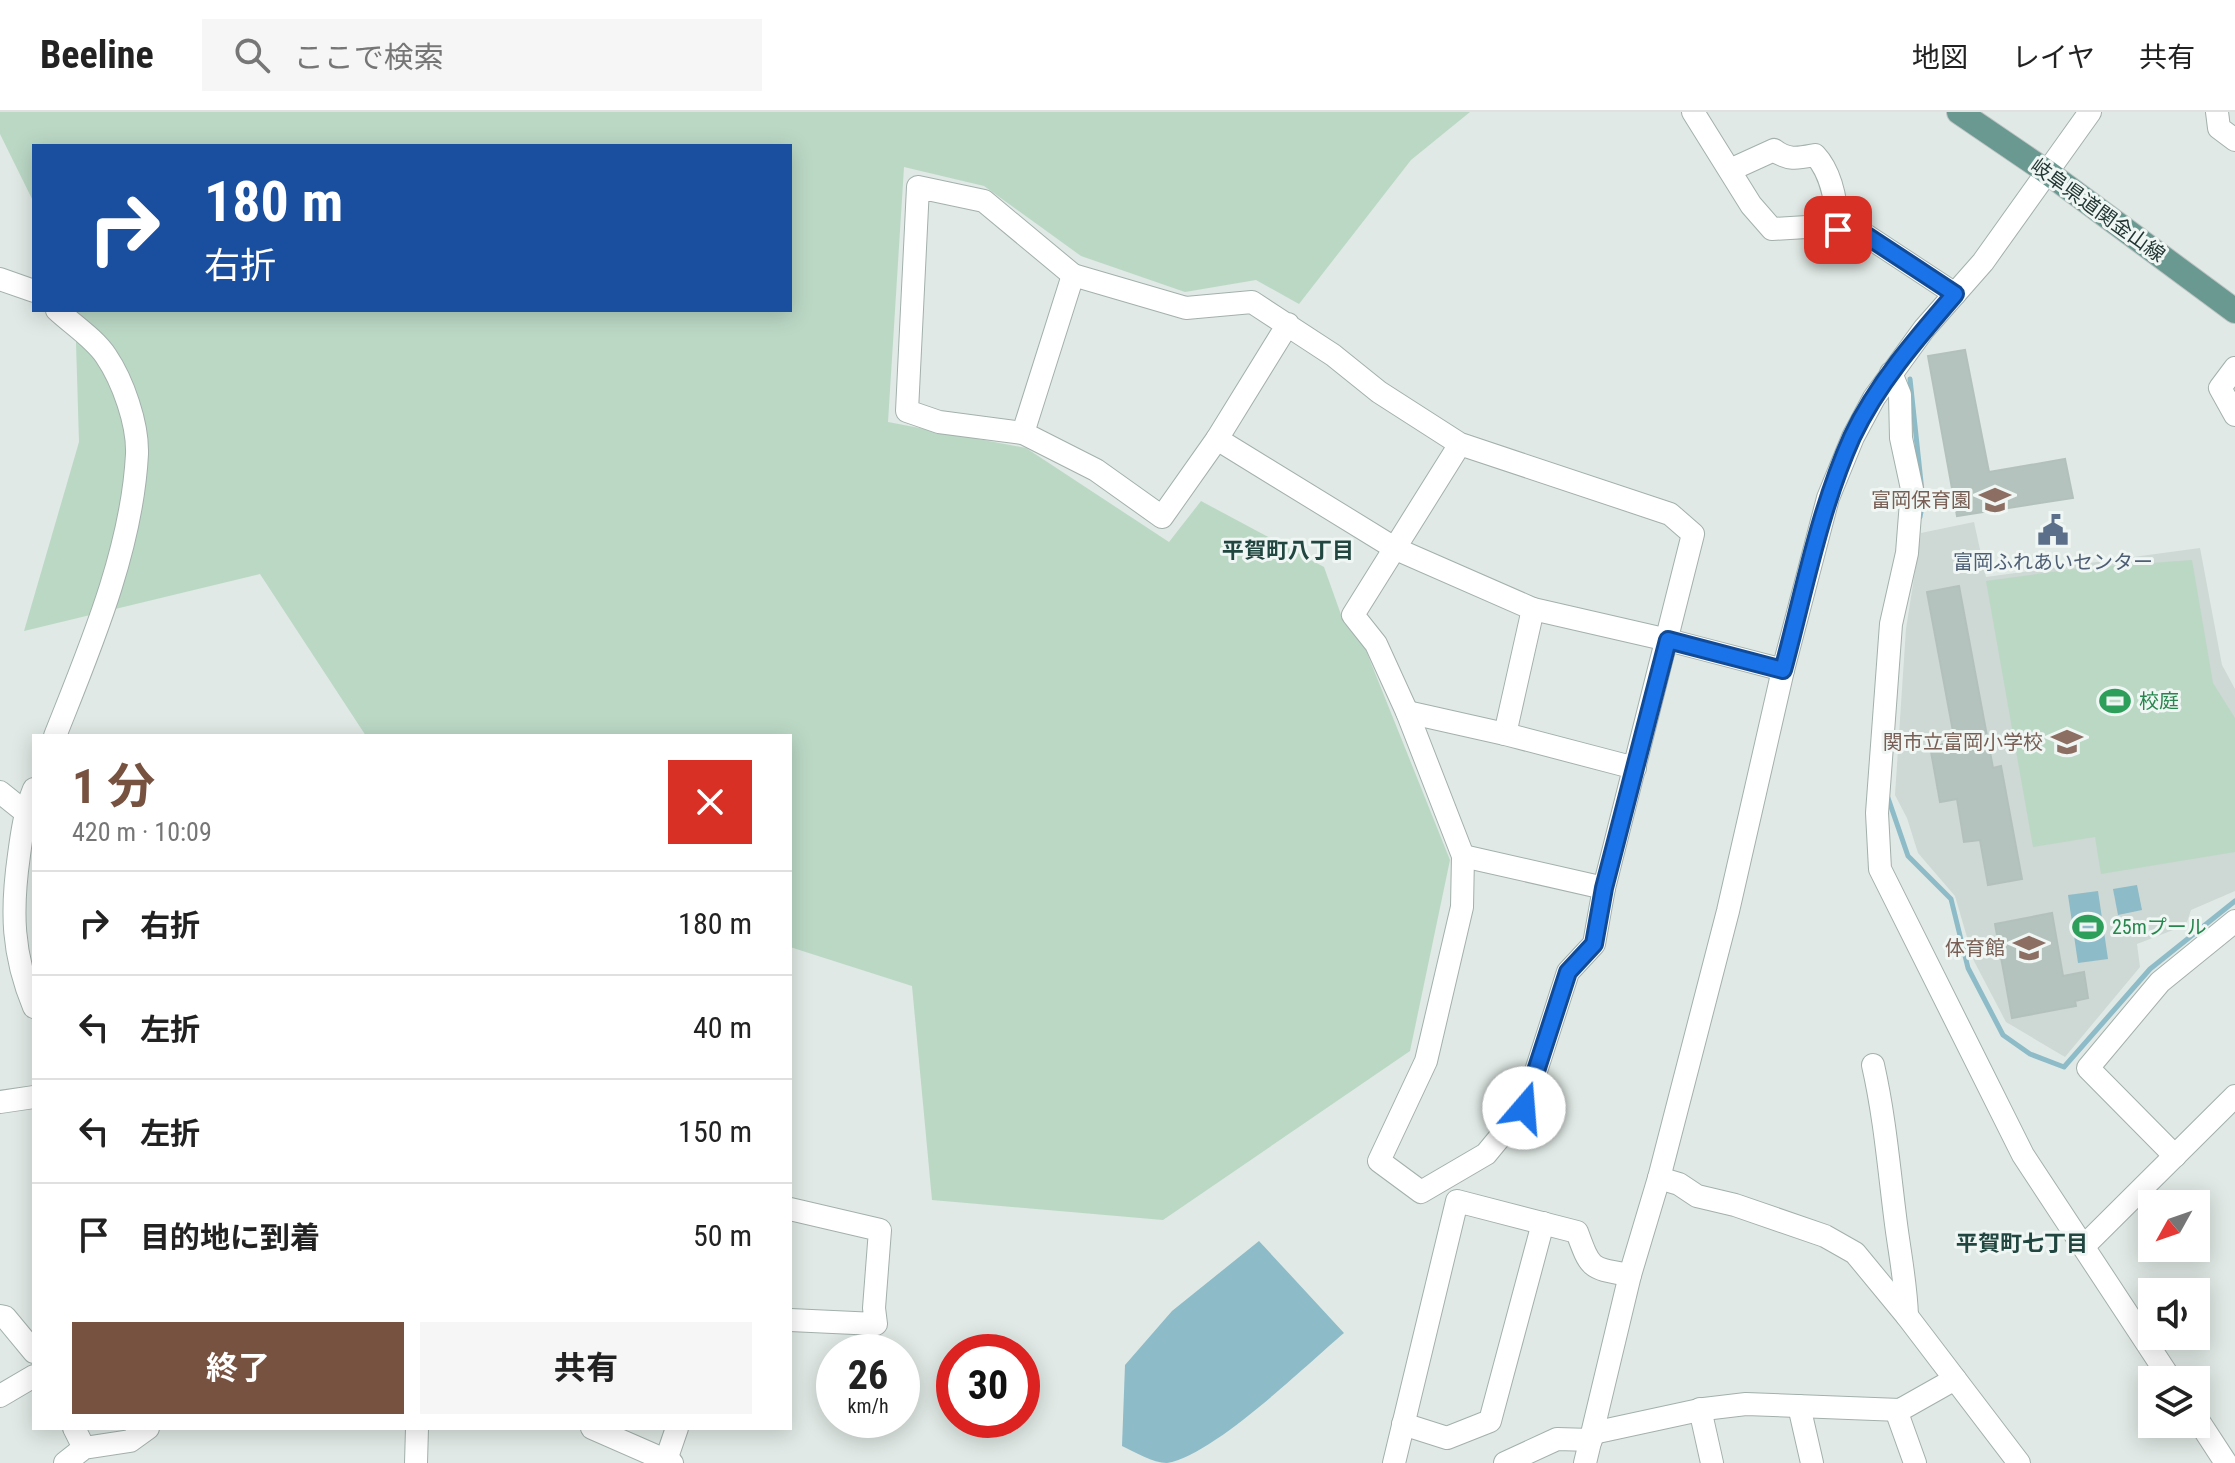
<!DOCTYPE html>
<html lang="ja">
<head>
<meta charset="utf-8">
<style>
	body { margin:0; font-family:"Roboto Condensed","Noto Sans JP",sans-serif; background:#f6f6f6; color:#222; height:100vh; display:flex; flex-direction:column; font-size:30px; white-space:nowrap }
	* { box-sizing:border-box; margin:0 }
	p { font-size:26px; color:#767676 }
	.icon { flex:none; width:44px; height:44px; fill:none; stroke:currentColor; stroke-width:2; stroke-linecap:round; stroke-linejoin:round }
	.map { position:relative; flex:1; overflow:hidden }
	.side { position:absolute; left:32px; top:622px; width:760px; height:696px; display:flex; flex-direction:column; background:#fff; border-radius:0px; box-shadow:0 4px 20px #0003 }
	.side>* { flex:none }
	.banner { position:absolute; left:32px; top:32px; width:760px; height:168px; border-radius:0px; box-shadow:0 4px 20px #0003; background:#1a4fa0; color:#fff; overflow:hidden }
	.needle { width:52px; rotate:230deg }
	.tools { position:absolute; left:2138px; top:1078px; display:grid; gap:16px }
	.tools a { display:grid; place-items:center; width:72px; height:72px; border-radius:0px; background:#fff; box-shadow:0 4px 20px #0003; font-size:40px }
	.speed { position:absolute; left:816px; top:1222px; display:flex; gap:16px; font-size:40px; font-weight:700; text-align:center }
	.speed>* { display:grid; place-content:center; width:104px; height:104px; border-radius:50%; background:#fff; box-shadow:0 4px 20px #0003; line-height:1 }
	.speed small { font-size:20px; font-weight:400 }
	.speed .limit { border:12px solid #d22; background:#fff; color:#111 }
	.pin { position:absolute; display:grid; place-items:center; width:68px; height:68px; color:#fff; margin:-34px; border-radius:16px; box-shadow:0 4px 12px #0006 }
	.me { position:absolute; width:88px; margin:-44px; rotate:18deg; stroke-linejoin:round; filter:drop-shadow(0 0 6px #0008) }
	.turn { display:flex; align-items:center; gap:28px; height:168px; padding:0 40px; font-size:36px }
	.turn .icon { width:104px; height:104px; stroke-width:2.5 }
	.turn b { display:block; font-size:56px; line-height:68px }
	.round { display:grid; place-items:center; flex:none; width:84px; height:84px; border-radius:0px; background:#f6f6f6 }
	.summary { display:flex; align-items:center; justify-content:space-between; height:136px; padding:0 40px }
	h1 { font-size:48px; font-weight:700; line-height:60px; color:#785240 }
	.cta { display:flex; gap:16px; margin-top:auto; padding:16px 40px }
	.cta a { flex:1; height:92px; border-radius:0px; background:#785240; color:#fff; font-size:32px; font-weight:700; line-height:92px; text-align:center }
	.cta a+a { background:#f6f6f6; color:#222 }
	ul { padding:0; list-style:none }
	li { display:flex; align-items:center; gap:24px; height:104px; padding:0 40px; border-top:2px solid #e0e0e0 }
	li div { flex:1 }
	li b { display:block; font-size:30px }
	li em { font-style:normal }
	header { display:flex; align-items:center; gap:48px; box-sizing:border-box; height:112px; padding:0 40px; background:#fff; border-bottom:2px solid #e0e0e0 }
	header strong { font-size:38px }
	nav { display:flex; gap:44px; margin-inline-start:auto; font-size:28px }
	.search { width:560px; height:72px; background:#f6f6f6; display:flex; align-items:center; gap:20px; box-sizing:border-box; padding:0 28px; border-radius:0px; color:#767676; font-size:30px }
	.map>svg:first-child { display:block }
</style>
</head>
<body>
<header>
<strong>Beeline</strong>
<div class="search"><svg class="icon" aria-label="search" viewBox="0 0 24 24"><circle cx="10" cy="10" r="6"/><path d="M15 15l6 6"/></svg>ここで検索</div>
<nav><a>地図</a><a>レイヤ</a><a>共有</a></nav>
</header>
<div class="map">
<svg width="2235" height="1351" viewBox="0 0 2235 1351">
	<rect width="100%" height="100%" fill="#e0e9e5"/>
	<path fill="#ced8d4" d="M1974,410L1986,465L2200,436L2222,553L2235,577V779L2191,798L2186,813L2137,832L2140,855L2065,945L2006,910L1974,849L1955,784L1918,741L1907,706L1895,683L1906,517L1921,421Z"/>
	<g fill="#bbd8c5">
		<path d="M0,0H1470L1411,48L1299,192L1256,168L1185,180L1081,144L984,74L904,55L888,310L1026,336L1169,430L1201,389L1324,455L1344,511L1365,536L1450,748L1410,939L1163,1108L932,1088L912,874L790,835V624H366L260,462L24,519L79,330L75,198H790V34H34V91L0,22Z"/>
		<path d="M2192,448L2213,571L2235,606V740L2101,762L2095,725L2033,735L1986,469L2073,457Z"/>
	</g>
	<g fill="#8dbbc8">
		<path d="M2137,773L2142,798L2118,803L2113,777Z"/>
		<path d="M2098,779L2108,847L2078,851L2068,783Z"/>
		<path d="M1259,1129L1344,1221C1305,1254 1214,1343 1167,1351C1153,1351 1135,1340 1122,1334L1125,1253L1172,1199Z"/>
	</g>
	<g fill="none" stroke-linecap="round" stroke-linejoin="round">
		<g stroke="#8dbbc8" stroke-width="5">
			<path d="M1910,267L1923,389L1920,405"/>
			<path d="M1887,683L1908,744L1951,787L1968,856L2003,923L2030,942L2064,955L2150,857L2235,789"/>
		</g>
	</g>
	<g fill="#b5c3be" stroke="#b3c1bc" stroke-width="2">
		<path d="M1965,238L1989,360L2065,347L2073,386L1957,404L1928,244Z"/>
		<path d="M1959,474L1993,656L2001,654L2022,767L1988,773L1980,728L1964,730L1957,687L1940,690L1930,634L1955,630L1927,480Z"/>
		<path d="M2052,801L2063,864L2084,860L2088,886L2075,889L2076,894L2012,906L1995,812Z"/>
	</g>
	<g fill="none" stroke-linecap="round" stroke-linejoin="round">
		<defs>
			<g id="minor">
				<path d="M1693,0L1751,93L1772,117L1823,114L1867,124L1955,182"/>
				<path d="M2217,0L2219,16L2235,28"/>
				<path d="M1730,58L1774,38C1788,49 1799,46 1815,43C1832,61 1837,94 1838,118"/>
				<path d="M0,167L34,179"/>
				<path d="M1288,212L1217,327L1162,405L1096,358L1023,321L939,310L907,299L918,75L984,89L1073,163L1186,196L1252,190L1333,243L1379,280L1460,332L1670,402L1693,422L1604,776L1594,832L1568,860L1524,996L1486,1042L1421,1080L1379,1049L1426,949L1462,795L1463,744L1407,600L1376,532L1353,503L1460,332"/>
				<path d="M2235,256L2220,276L2235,303"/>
				<path d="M1891,261L1900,283L1901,326L1912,377L1907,441L1891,512L1877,701L1880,757L2023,1043L2171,1268"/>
				<path d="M1023,321L1073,163"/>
				<path d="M1217,327L1396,437L1533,497L1668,528L1783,558"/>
				<path d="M1407,600L1505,622L1635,656"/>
				<path d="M1505,622L1533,497"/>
				<path d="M55,624C90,536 132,438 137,342C138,312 123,269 106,244C95,227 72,212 57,198"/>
				<path d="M34,677C25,699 22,720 19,743C11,799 12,842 34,895"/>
				<path d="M0,680L25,700"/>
				<path d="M1463,744L1604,776"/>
				<path d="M1873,953C1885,1006 1889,1058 1896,1112C1900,1143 1906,1172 1907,1204"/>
				<path d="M0,990L34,985"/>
				<path d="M2175,1044L2088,956L2160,870L2235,809"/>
				<path d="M1659,1066L1679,1072L1697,1084L1735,1093L1825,1124L1855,1141L1907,1204L2019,1351"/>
				<path d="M790,1097L880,1118L874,1196L876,1212L790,1208"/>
				<path d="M2084,1134L2235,984"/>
				<path d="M0,1204L5,1205L34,1240"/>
				<path d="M0,1284L34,1264"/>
				<path d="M1799,1294L1812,1351"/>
				<path d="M1700,1297L1712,1351"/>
				<path d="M1896,1298L1915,1351"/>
				<path d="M2196,1305L2226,1351"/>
				<path d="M1403,1312L1447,1326L1490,1309L1543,1111"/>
				<path d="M74,1316L84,1336"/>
				<path d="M592,1316L672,1351"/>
				<path d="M1593,1321L1704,1297L1746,1292L1900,1298L1955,1267"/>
				<path d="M65,1351L84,1336L130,1329L148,1316"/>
				<path d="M416,1351L417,1316"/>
				<path d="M665,1351L677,1316"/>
				<path d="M1394,1351L1457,1089L1577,1120C1591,1158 1590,1156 1630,1163"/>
				<path d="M1505,1351L1557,1327L1591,1328"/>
				<path d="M1585,1351L1630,1163L1659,1066L1728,799L1783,558L1828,386L1853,325L1874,286L1924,217L1983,150L2090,0"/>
			</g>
			<path id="major" d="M1959,0L2047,60L2235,199"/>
		</defs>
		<use href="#minor" stroke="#a3b0ac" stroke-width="24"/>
		<use href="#major" stroke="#bdc3c2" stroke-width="26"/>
		<use href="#minor" stroke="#fff" stroke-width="22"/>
		<use href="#major" stroke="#699990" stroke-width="24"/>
	</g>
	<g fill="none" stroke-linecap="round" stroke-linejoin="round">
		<defs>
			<path id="route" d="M1524,996L1568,860L1594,832L1604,776L1668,528L1783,558C1804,480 1819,399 1852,325C1877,272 1917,226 1955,182L1867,124L1838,118"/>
		</defs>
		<use href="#route" stroke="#114b97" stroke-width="20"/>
		<use href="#route" stroke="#1a73e8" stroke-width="14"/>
	</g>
	<defs>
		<symbol id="school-bare" viewBox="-9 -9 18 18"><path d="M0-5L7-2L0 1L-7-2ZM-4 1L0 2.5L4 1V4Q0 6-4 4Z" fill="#8d6e63" stroke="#eff6f3" stroke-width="2.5" paint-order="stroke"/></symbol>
		<symbol id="civic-bare" viewBox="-9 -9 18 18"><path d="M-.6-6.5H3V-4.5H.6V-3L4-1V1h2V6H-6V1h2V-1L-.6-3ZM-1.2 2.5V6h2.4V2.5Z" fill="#5c6f8a" stroke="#eff6f3" stroke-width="2.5" paint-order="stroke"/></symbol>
		<symbol id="stadium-bare" viewBox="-9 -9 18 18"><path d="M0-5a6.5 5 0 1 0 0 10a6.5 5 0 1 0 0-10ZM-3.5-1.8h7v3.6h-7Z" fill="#2e9e5b" stroke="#eff6f3" stroke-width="2.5" paint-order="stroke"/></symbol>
	</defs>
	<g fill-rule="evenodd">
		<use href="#school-bare" x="1973" y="366" width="44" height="44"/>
		<use href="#civic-bare" x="2031" y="396" width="44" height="44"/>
		<use href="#stadium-bare" x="2093" y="567" width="44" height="44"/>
		<use href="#school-bare" x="2045" y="608" width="44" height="44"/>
		<use href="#stadium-bare" x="2066" y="793" width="44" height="44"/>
		<use href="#school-bare" x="2007" y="814" width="44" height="44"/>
	</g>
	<g text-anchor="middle" stroke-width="6" stroke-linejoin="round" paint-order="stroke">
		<g font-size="20" fill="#223733" stroke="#eff6f3">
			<text transform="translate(2098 98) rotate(36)" y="7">岐阜県道関金山線</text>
		</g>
		<g font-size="20" fill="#785e54" stroke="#eff6f3" text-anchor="end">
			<text x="1971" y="395">富岡保育園</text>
			<text x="2043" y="637">関市立富岡小学校</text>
			<text x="2005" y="843">体育館</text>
		</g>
		<g font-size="20" fill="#4e5e75" stroke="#eff6f3">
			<text x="2053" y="457">富岡ふれあいセンター</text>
		</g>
		<g font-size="20" fill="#27864d" stroke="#eff6f3" text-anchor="start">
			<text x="2139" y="596">校庭</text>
			<text x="2112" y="822">25mプール</text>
		</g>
		<g font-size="22" font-weight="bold" fill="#214640" stroke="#eff6f3">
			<text x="1288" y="446">平賀町八丁目</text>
			<text x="2022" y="1139">平賀町七丁目</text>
		</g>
	</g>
</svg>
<div class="tools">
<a><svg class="needle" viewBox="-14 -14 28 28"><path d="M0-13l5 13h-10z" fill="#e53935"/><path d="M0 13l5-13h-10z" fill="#767676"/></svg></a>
<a><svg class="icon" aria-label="sound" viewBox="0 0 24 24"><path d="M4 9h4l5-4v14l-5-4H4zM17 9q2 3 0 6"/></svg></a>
<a><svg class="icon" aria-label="layers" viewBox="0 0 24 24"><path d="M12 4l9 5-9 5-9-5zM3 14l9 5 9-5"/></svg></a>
</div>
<div class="speed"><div>26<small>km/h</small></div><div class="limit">30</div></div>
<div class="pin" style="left:1838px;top:118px;background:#d93025"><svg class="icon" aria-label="arrive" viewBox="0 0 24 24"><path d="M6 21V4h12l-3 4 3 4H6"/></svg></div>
<svg class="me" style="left:1524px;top:996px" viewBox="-20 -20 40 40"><circle r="19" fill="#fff"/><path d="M0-13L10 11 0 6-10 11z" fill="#1a73e8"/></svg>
<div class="banner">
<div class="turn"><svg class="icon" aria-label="right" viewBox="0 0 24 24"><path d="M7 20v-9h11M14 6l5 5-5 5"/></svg><div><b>180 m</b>右折</div></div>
</div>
<section class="side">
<div class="summary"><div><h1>1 分</h1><p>420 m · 10:09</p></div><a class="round" style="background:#d93025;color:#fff"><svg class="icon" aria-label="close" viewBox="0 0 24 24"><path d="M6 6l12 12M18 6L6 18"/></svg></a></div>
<ul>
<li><svg class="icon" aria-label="right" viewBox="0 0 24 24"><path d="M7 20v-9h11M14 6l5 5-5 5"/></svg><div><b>右折</b></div><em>180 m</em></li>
<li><svg class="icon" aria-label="left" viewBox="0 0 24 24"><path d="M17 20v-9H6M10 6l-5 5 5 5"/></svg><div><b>左折</b></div><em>40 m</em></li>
<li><svg class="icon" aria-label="left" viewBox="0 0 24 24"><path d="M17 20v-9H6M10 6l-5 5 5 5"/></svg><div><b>左折</b></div><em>150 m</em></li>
<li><svg class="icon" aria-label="arrive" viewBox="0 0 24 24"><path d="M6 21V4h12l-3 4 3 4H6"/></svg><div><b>目的地に到着</b></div><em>50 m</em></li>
</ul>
<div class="cta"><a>終了</a><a>共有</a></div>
</section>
</div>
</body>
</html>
